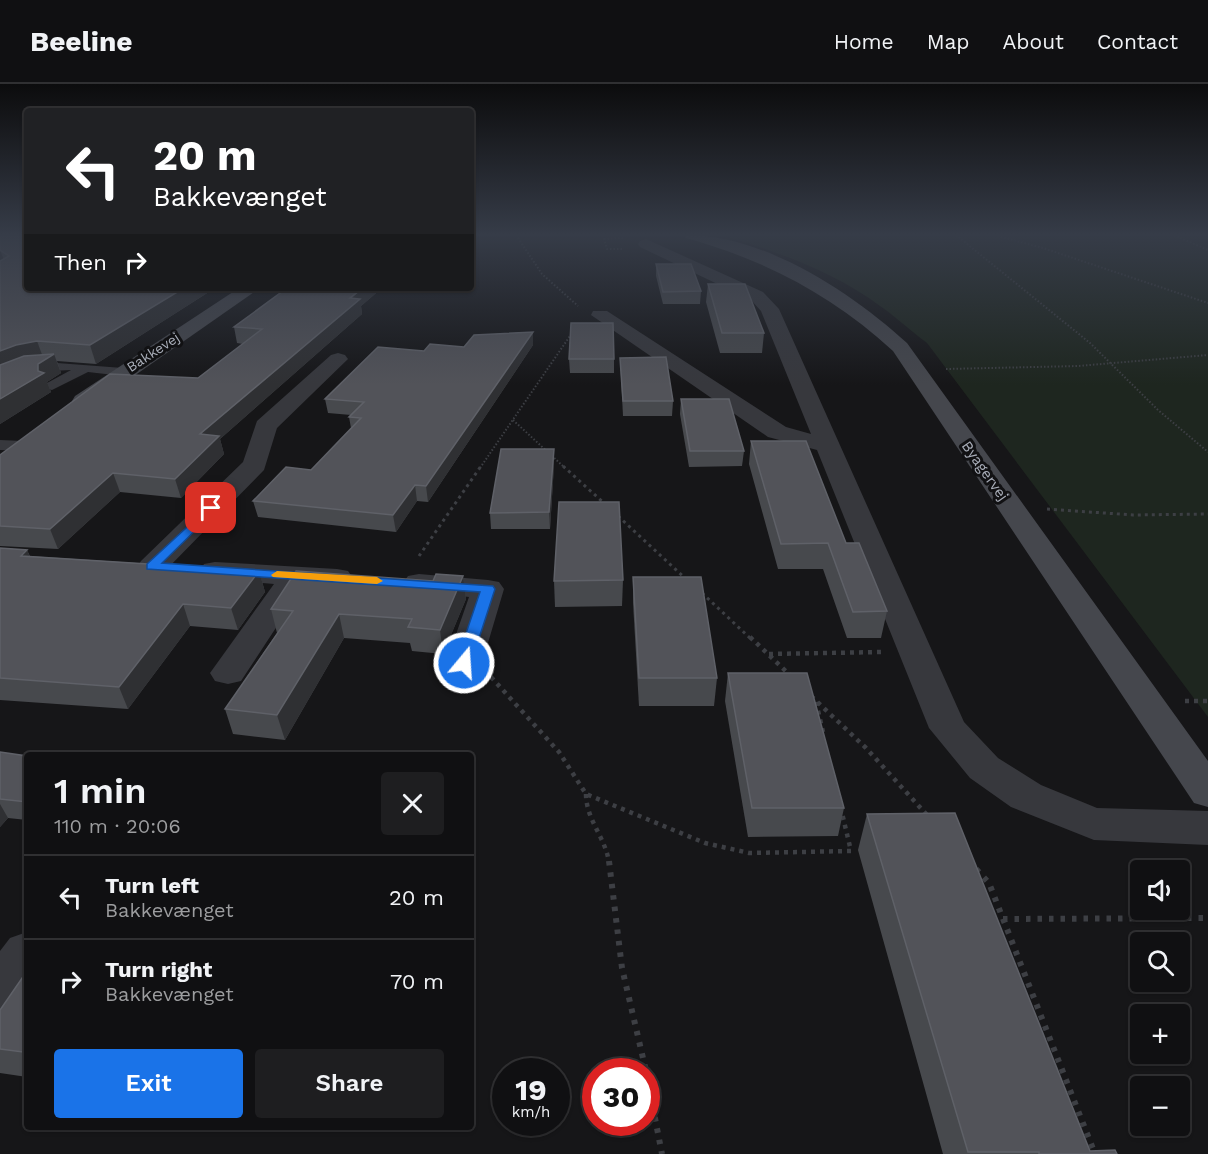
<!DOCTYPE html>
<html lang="en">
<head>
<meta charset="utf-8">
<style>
	body { margin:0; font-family:"Work Sans",sans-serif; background:#1e1e20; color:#f1f3f6; height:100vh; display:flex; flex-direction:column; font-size:22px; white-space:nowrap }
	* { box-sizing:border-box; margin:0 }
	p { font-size:20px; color:#9c9d9f }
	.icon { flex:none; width:33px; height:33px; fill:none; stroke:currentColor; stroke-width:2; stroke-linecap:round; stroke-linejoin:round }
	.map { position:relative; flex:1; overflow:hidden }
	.side { position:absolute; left:24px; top:668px; width:450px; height:378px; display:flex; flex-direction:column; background:#101012; border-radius:6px; box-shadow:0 2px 4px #0004,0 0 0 2px #303032 }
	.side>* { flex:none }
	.hud { position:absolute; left:24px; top:24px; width:450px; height:183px; border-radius:6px; box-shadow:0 2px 4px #0004,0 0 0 2px #303032; background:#202124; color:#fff; overflow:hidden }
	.fabs { position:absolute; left:1130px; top:776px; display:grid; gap:12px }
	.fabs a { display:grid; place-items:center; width:60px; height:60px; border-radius:6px; background:#101012; box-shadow:0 2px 4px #0004,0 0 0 2px #303032; font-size:30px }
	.speed { position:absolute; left:492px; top:974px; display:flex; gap:12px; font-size:30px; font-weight:700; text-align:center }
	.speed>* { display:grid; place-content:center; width:78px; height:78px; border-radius:50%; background:#101012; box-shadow:0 2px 4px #0004,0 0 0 2px #303032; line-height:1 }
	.speed small { font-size:15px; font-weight:400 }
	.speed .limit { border:9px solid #d22; background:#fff; color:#111 }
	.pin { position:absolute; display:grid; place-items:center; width:51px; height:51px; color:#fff; margin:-26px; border-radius:12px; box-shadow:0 3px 9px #0006 }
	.me { position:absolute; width:66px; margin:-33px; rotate:18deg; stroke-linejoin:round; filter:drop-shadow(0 0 4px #0008) }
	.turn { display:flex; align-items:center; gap:21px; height:126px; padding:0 30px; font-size:27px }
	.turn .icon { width:78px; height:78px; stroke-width:2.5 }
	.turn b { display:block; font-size:42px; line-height:51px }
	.then { display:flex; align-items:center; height:57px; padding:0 30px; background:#0003; gap:12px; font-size:22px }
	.round { display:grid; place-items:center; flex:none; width:63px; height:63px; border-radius:6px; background:#1e1e20 }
	.headline { display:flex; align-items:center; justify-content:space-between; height:102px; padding:0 30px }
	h1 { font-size:36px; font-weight:600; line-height:45px }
	.cta { display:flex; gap:12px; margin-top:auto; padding:12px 30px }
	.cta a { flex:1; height:69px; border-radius:6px; background:#1a73e8; color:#fff; font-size:24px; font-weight:600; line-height:69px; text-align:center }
	.cta a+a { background:#1e1e20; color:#f1f3f6 }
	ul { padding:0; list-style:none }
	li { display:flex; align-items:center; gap:18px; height:84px; padding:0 30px; border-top:2px solid #303032 }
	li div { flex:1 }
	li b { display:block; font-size:22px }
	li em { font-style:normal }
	header { display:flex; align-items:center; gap:36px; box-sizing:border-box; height:84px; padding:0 30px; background:#101012; border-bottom:2px solid #303032 }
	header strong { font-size:28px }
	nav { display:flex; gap:33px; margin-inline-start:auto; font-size:21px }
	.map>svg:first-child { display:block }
</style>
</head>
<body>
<header>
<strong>Beeline</strong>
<nav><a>Home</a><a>Map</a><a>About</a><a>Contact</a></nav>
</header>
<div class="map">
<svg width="1208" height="1070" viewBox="0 0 1208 1070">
	<rect width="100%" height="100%" fill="#161618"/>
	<path fill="#1e261f" d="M720,151H1208V633L927,259C911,247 896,233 880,222C833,187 776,167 720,151Z"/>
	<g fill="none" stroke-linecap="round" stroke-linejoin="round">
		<g stroke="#3d3f44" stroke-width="2" stroke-dasharray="1.5 2" stroke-linecap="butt">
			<path d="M516,151L542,190L578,222"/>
			<path d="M603,151L607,165H624"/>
			<path d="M956,151L1090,259L1158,326L1208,368"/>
			<path d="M994,151L1043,164L1208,219"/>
			<path d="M1174,151L1208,166"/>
			<path d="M604,155L624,154"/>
			<path d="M946,285L1078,282L1208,271"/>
			<path d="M513,336L565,384"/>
			<path d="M480,384L574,246"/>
		</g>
		<g stroke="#3d3f44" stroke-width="3" stroke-dasharray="3 4" stroke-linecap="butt">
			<path d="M563,382L606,421"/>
			<path d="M1047,425L1133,431L1208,430"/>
			<path d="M618,432L687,496"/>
			<path d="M419,472L481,382"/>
			<path d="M702,509L751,555"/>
		</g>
		<g stroke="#3d3f44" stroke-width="4.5" stroke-dasharray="4 5" stroke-linecap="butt">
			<path d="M750,553L791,592"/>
			<path d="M769,570L881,568"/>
			<path d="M491,593L559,668L586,710L705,759L749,769L851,767L842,729"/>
			<path d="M811,612L866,664L927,731"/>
			<path d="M1185,617H1208"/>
			<path d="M816,618L823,648"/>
			<path d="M586,710C586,736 606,754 609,779"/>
		</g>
		<g stroke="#3d3f44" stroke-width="6" stroke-dasharray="4.5 7" stroke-linecap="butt">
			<path d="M609,777L622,884L646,987"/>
			<path d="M976,785L989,799L1095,1070"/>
			<path d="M1003,835L1208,834"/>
			<path d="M646,988L662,1070"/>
		</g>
		<g fill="#37383d" fill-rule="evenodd">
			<path d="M44,278L123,284L130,288L123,292L88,288L52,306L47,305V299L71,286L31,288L0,300V291L24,281Z"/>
			<path d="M0,356L23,357L31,362L23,367L0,366Z"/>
		</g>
		<g fill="#37383d" fill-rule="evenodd">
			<path d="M646,155L763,208L779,225L964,638L998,674L1041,701L1097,724L1208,727V761L1094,756L1011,723L970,694L929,644L817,366L768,353L591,231L593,227H607L786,343L811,350L761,227L751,216L640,163L638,160L640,157Z"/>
			<path d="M338,269L345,271L348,275L277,344L264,386L163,489L152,492L141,489L137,483L141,477L243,378L257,337L331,271Z"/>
			<path d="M215,478L337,485L348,487L353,494L348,501L337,503L304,501L241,597L228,600L215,597L210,589L274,500L204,494L200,487L204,480Z"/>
			<path d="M419,490L488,496L499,498L504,505L482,579L476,587L464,590L452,587L446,579L469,513L408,506L403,499L408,492Z"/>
			<path d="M27,848V910L18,923L0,930V867L10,854Z"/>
		</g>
		<g fill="#45474d" fill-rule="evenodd">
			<path d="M683,151C762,149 851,208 907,259L1208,677V723L1194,719L893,267C832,211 765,176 686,154Z"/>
			<path d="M239,204H260L91,322H75L72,317L75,312Z"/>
		</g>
	</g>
	<g fill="#47494d">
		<path d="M0,151L215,204L96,280L57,277L61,289L47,298L51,308L0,340Z"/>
		<path d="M656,180L701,207L700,220H663L656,192Z"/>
		<path d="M708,200L764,249L762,269H720L706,218Z"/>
		<path d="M287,204H382L361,222L362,230L220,355L224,370L181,414L120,408L58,465L0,462V371L198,294L243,260L237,259L234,243Z"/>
		<path d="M533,261L428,418L417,417L396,448L258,433L253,417L311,386L351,344L349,333L351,331L328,329L325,315L424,267L464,263Z"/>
		<path d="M620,274L673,317L672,332H623Z"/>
		<path d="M569,275H614V289H570Z"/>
		<path d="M681,315L744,367L742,382L689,383L680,330Z"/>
		<path d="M751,357L846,459L887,527L881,554H847L823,485H778L749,380Z"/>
		<path d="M554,381L550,445H491L490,429Z"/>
		<path d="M0,464L27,466L30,472L259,487L265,508L238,546L190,542L128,625L0,616Z"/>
		<path d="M463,492L466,515L443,570L412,567L410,559L344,554L285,656L233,650L225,625L277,549L271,525Z"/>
		<path d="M633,493L717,594L714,622H639L633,519Z"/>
		<path d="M623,496L622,522L555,523L554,497Z"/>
		<path d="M728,589L844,724L838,752L748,753L725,617Z"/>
		<path d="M0,668L27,672V736L8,734L0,743Z"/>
		<path d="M867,730L1090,1067L1117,1070H943L858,766Z"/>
		<path d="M27,887V993L0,989V926Z"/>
	</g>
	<g fill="#2f3033">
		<path d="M471,151H476L471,156Z"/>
		<path d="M0,166L6,181L0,182Z"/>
		<path d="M184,204H215L96,280L90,261Z"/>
		<path d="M363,204H382L361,222L362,230L220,355L224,370L181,414L175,395L200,350Z"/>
		<path d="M533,248V261L428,418L426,402Z"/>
		<path d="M37,257L44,276L0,289V267L16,261Z"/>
		<path d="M54,270L61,289L47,298L51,308L0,340V315L38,287V280Z"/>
		<path d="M554,365V381L550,445L549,428Z"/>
		<path d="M113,389L120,408L58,465L50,445Z"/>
		<path d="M415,401L417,417L396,448L393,431Z"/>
		<path d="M27,466L36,487L21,472Z"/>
		<path d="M259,487L265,508L238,546L231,524Z"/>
		<path d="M463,492L466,515L443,570L440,546Z"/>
		<path d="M183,520L190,542L128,625L119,603Z"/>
		<path d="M339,530L344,554L285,656L277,631Z"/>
		<path d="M0,720L8,734L0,743Z"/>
		<path d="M27,962V973L23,968Z"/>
	</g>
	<g fill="#525359" stroke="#5f6168" stroke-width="1.5">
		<path d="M0,151H27V204H184L90,261L37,257L16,261L0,267V177L9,172L0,166Z"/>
		<path d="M656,180H691L701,207L663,208Z"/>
		<path d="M708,200H745L764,249H722Z"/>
		<path d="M287,204H363L350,214L360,215L200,350L219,352L175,395L113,389L50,445L0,442V371L110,290L198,294L262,245L234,243Z"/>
		<path d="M571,239H613L614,275H569Z"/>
		<path d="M533,248L426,402L415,401L393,431L253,417L286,383L311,386L361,334L349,333L364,318L325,315L378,263L424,267L430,260L464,263L474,251Z"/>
		<path d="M54,270L38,280V287L44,289L0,315V281L24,272Z"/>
		<path d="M666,273L673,317H623L620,274Z"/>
		<path d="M681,315H729L744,367H690Z"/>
		<path d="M751,357H806L846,459H859L887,527L853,528L828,459L781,460Z"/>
		<path d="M501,365H554L549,428L490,429Z"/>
		<path d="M559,418H619L623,496L554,497Z"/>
		<path d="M0,464L27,466L21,472L259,487L231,524L183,520L119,603L0,594Z"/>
		<path d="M296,487L433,497L436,490L463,492L440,546L408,543L412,535L339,530L277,631L225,625L293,527L271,525Z"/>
		<path d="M633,493H701L717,594H639Z"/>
		<path d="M728,589H807L844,724H752Z"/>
		<path d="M0,668L27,672V718L0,715Z"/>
		<path d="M955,729L1090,1067L1115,1066L1117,1070H1039V1068H968L867,730Z"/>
		<path d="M27,887V962L23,968L0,965V926Z"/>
	</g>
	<linearGradient id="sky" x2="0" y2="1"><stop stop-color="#0c0c0d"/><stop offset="0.5" stop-color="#363c48"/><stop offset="1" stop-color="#363c48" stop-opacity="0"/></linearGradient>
	<rect width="1208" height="301" fill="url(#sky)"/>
	<path fill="#1a73e8" stroke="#114b97" stroke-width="1.5" d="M211,421L215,422V427L162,479L493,502L495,505L471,579L464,584L456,579L480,508L147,485V480Z"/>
	<path fill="#f59e0b" d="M277,487L377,493L383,497L377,500L273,493L271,491Z"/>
	<g text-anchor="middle" stroke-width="6" stroke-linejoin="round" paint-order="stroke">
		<g font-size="14" fill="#a8adb8" stroke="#111113">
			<text transform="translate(153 268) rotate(-33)" y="5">Bakkevej</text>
		</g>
		<g font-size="15" fill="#a8adb8" stroke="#111113">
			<text transform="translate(985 387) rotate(55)" y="5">Byagervej</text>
		</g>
	</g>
</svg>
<div class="fabs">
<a><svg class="icon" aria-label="sound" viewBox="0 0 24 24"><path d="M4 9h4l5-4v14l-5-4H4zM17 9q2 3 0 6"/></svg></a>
<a><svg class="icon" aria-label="search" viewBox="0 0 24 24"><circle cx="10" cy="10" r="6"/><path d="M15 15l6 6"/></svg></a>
<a>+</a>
<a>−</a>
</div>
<div class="speed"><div>19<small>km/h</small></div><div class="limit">30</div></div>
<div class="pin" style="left:211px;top:424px;background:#d93025"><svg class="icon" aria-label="arrive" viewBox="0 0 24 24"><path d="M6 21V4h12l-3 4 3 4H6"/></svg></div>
<svg class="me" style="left:464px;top:579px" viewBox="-20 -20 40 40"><circle r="17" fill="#1a73e8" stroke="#fff" stroke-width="3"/><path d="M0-11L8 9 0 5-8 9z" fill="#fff"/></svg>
<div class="hud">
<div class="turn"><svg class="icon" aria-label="left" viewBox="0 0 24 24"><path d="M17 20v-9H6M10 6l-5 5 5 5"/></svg><div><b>20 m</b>Bakkevænget</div></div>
<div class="then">Then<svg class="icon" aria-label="right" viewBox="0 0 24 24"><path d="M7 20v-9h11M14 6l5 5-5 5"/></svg></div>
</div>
<section class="side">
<div class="headline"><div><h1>1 min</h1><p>110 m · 20:06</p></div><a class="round"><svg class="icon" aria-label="close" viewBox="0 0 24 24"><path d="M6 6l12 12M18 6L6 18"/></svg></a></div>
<ul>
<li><svg class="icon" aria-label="left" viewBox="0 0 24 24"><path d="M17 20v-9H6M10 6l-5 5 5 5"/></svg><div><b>Turn left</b><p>Bakkevænget</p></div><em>20 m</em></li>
<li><svg class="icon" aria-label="right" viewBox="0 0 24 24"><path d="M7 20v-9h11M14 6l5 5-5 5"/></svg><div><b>Turn right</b><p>Bakkevænget</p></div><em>70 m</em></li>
</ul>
<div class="cta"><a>Exit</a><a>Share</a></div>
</section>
</div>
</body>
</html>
